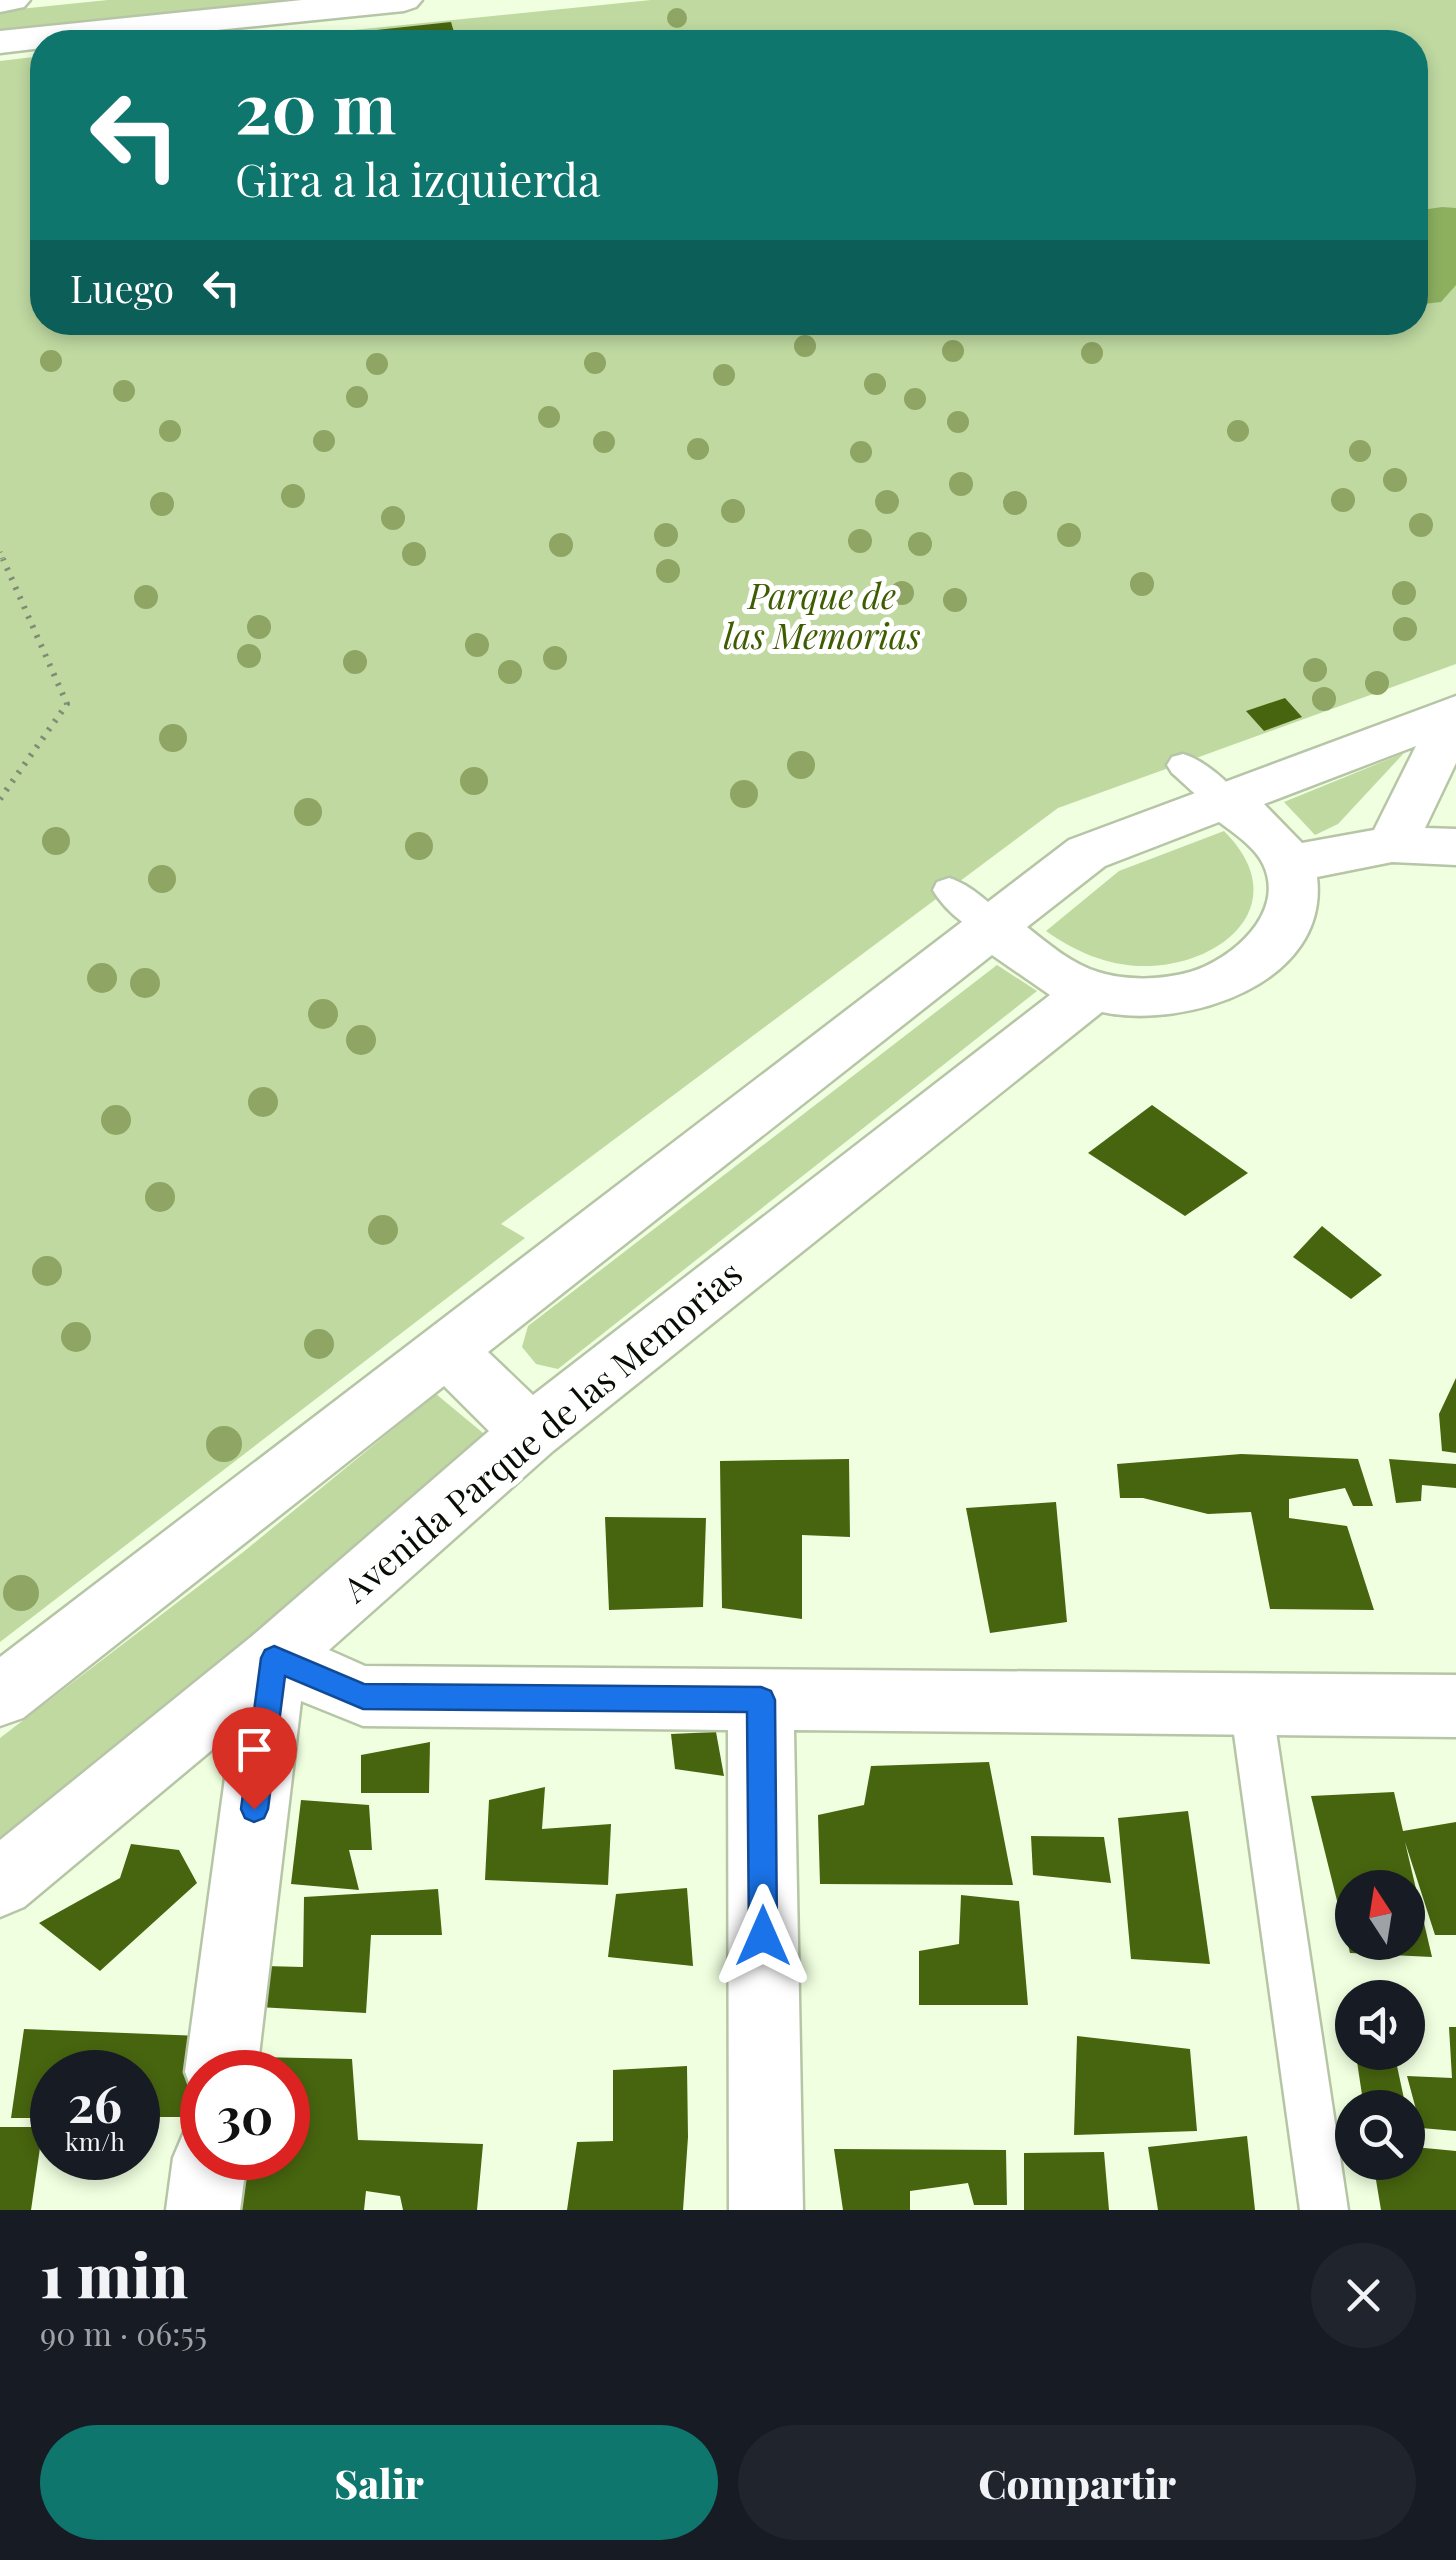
<!DOCTYPE html>
<html lang="es">
<head>
<meta charset="utf-8">
<style>
	body { margin:0; font-family:"Playfair Display",serif; background:#20242c; color:#f1f3f6; height:100vh; display:flex; flex-direction:column; font-size:38px; white-space:nowrap }
	* { box-sizing:border-box; margin:0 }
	p { font-size:32px; color:#9ea1a6 }
	.icon { flex:none; width:55px; height:55px; fill:none; stroke:currentColor; stroke-width:2; stroke-linecap:round; stroke-linejoin:round }
	.map { position:relative; height:2210px; overflow:hidden }
	.details { display:flex; flex-direction:column; background:#171b24; flex:1 }
	.details>* { flex:none }
	.banner { position:absolute; left:30px; top:30px; width:1398px; height:305px; border-radius:40px; box-shadow:0 5px 15px #0003; background:#0f766e; color:#fff; overflow:hidden }
	.needle { width:65px; rotate:348deg }
	.buttons { position:absolute; left:1335px; top:1870px; display:grid; gap:20px }
	.buttons a { display:grid; place-items:center; width:90px; height:90px; border-radius:50%; background:#171b24; box-shadow:0 5px 15px #0003; font-size:50px }
	.speed { position:absolute; left:30px; top:2050px; display:flex; gap:20px; font-size:50px; font-weight:700; text-align:center }
	.speed>* { display:grid; place-content:center; width:130px; height:130px; border-radius:50%; background:#171b24; box-shadow:0 5px 15px #0003; line-height:1 }
	.speed small { font-size:25px; font-weight:400 }
	.speed .limit { border:15px solid #d22; background:#fff; color:#111 }
	.pin { position:absolute; display:grid; place-items:center; width:85px; height:85px; color:#fff; margin:-102px -42px; border-radius:50% 50% 50% 0; rotate:-45deg; box-shadow:0 0 10px #0007 }
	.pin .icon { rotate:45deg }
	.me { position:absolute; width:110px; margin:-55px; rotate:0deg; stroke-linejoin:round; filter:drop-shadow(0 0 8px #0008) }
	.turn { display:flex; align-items:center; gap:35px; height:210px; padding:0 40px; font-size:45px }
	.turn .icon { width:130px; height:130px; stroke-width:2.5 }
	.turn b { display:block; font-size:70px; line-height:85px }
	.then { display:flex; align-items:center; height:95px; padding:0 40px; background:#0003; gap:20px; font-size:38px }
	.round { display:grid; place-items:center; flex:none; width:105px; height:105px; border-radius:52px; background:#20242c }
	.head { display:flex; align-items:center; justify-content:space-between; height:170px; padding:0 40px }
	h1 { font-size:60px; font-weight:800; line-height:75px }
	.action { display:flex; gap:20px; margin-top:auto; padding:20px 40px }
	.action a { flex:1; height:115px; border-radius:60px; background:#0f766e; color:#fff; font-size:40px; font-weight:800; line-height:115px; text-align:center }
	.action a+a { background:#20242c; color:#f1f3f6 }
	.map>svg:first-child { display:block }
</style>
</head>
<body>
<div class="map">
<svg width="1456" height="2210" viewBox="0 0 1456 2210">
	<rect width="100%" height="100%" fill="#efffdf"/>
	<g fill="#bfd9a1">
		<path d="M108,0H339L0,34V11Z"/>
		<path d="M651,0H1456V664L1058,808L501,1224L525,1238L0,1642V61L42,56V322H1415V42H235Z"/>
		<path d="M1404,753L1338,824L1315,835L1284,802Z"/>
		<path d="M1224,831C1297,904 1221,968 1140,966C1106,965 1074,951 1046,931L1119,871Z"/>
		<path d="M997,965L1037,991L558,1369L536,1364L522,1347L528,1326Z"/>
		<path d="M436,1394L489,1438L0,1845V1738L242,1553Z"/>
	</g>
	<path fill="#8db05f" d="M1442,207L1456,208V285L1441,302L1415,305V211Z"/>
	<g fill="#47650f" fill-rule="evenodd">
		<path d="M451,22L457,42H371L367,31Z"/>
		<path d="M1285,698L1302,717L1264,731L1246,711Z"/>
		<path d="M1152,1105L1248,1173L1185,1216L1088,1153Z"/>
		<path d="M1322,1226L1382,1275L1351,1299L1293,1257Z"/>
		<path d="M1456,1378V1453L1442,1451L1439,1414Z"/>
		<path d="M1241,1454L1358,1459L1373,1506H1353L1345,1488L1289,1499V1518L1347,1526L1374,1610L1270,1609L1251,1512L1208,1514L1143,1498H1120L1117,1464Z"/>
		<path d="M849,1459L850,1537L802,1535V1619L722,1608L720,1461Z"/>
		<path d="M1389,1459L1456,1464V1488L1422,1485L1421,1501L1396,1503Z"/>
		<path d="M1056,1502L1067,1622L990,1633L966,1508Z"/>
		<path d="M605,1517L706,1518L703,1607L609,1610Z"/>
		<path d="M716,1732L724,1776L675,1769L671,1734Z"/>
		<path d="M430,1742L429,1793H361V1755Z"/>
		<path d="M989,1762L1013,1885L820,1884L818,1815L864,1805L871,1766Z"/>
		<path d="M545,1787L542,1829L611,1824L608,1885L485,1880L489,1800Z"/>
		<path d="M1394,1792L1403,1831L1456,1822V1935H1435L1405,1842L1432,1957L1350,1953L1311,1796ZM1352,1888H1408V1942H1352Z"/>
		<path d="M301,1800L369,1805L372,1850H349L359,1890L291,1884Z"/>
		<path d="M1188,1811L1210,1964L1131,1959L1118,1818Z"/>
		<path d="M1031,1836L1104,1837L1111,1883L1033,1875Z"/>
		<path d="M131,1844L179,1850L197,1883L100,1971L39,1923L120,1878Z"/>
		<path d="M687,1888L693,1966L608,1957L616,1894Z"/>
		<path d="M438,1889L442,1935H371L366,2013L258,2007L264,1966L303,1967L304,1897Z"/>
		<path d="M961,1895L1019,1901L1028,2005H919V1951L959,1944Z"/>
		<path d="M1449,2027H1456V2131L1421,2128L1407,2076L1452,2078Z"/>
		<path d="M24,2029L201,2036L186,2117H138V2072H52V2118H11Z"/>
		<path d="M1077,2036L1190,2049L1197,2131L1074,2135Z"/>
		<path d="M1366,2052H1394L1406,2108H1364L1356,2055Z"/>
		<path d="M257,2057L352,2059L358,2140L483,2144L477,2210H403L400,2196L366,2191L364,2210H239L245,2158H288V2072H255Z"/>
		<path d="M687,2066L688,2137L683,2210H567L577,2142L613,2141V2070Z"/>
		<path d="M1408,2124L1414,2147L1456,2151V2210H1381L1373,2162H1408Z"/>
		<path d="M0,2127H43L31,2210H0Z"/>
		<path d="M1247,2136L1255,2210H1158L1148,2147Z"/>
		<path d="M834,2149L1006,2150L1007,2205H974L968,2183L910,2191V2210H843Z"/>
		<path d="M1104,2152L1109,2210H1024V2153Z"/>
	</g>
	<g fill="none" stroke-linecap="round" stroke-linejoin="round">
		<defs>
			<g id="service">
				<path d="M1183,754C1203,760 1229,781 1240,799L1235,807C1210,814 1190,788 1172,773L1167,765L1172,757Z"/>
				<path d="M949,878C969,884 998,907 1008,926L1004,935C979,942 945,911 933,890L937,882Z"/>
				<path d="M1251,1686L1266,1691L1272,1705L1348,2210H1300L1230,1705L1236,1691Z"/>
			</g>
			<g id="minor">
				<path d="M1456,696V763L1425,828L1456,829V865L1392,862L1317,877C1330,984 1185,1030 1102,1012L553,1451L329,1650L365,1666L1456,1675V1737L794,1730L803,2210H729L728,1730L363,1726L301,1701L257,2072H202V2101L195,2098L185,2072L231,1734L24,1907L0,1917V1840L251,1637L489,1431L444,1386L23,1718L0,1726V1657L1069,840ZM1416,746L1374,830L1302,843L1264,804ZM1219,822C1234,833 1255,847 1263,864C1287,913 1231,960 1190,972C1162,980 1126,981 1098,972C1072,964 1048,944 1027,927L1105,866ZM992,955L1050,995L533,1395L488,1352Z"/>
				<path d="M202,2124V2158H247L240,2210H166L173,2158L184,2132Z"/>
			</g>
			<g id="secondary">
				<path d="M0,0H30L24,7L0,12Z"/>
				<path d="M302,0H422L416,7L404,11L98,42H42V48L0,53V31Z"/>
			</g>
		</defs>
		<use href="#service" stroke="#b7c5a7" stroke-width="5"/>
		<use href="#minor" stroke="#b7c5a7" stroke-width="5"/>
		<use href="#secondary" stroke="#b7c5a7" stroke-width="5"/>
		<path stroke="#808b76" stroke-width="5" stroke-dasharray="1 5" stroke-linecap="butt" d="M0,552L4,562"/>
		<path stroke="#808b76" stroke-width="6" stroke-dasharray="2.5 8" stroke-linecap="butt" d="M0,799L67,704L3,559"/>
		<use href="#service" fill="#fff" fill-rule="evenodd"/>
		<use href="#minor" fill="#fff" fill-rule="evenodd"/>
		<use href="#secondary" fill="#fff" fill-rule="evenodd"/>
	</g>
	<g fill="#8ea564">
		<circle cx="677" cy="18" r="10"/>
		<circle cx="805" cy="346" r="11"/>
		<circle cx="953" cy="351" r="11"/>
		<circle cx="1092" cy="353" r="11"/>
		<circle cx="51" cy="361" r="11"/>
		<circle cx="595" cy="363" r="11"/>
		<circle cx="377" cy="364" r="11"/>
		<circle cx="724" cy="375" r="11"/>
		<circle cx="875" cy="384" r="11"/>
		<circle cx="124" cy="391" r="11"/>
		<circle cx="357" cy="397" r="11"/>
		<circle cx="915" cy="399" r="11"/>
		<circle cx="549" cy="417" r="11"/>
		<circle cx="958" cy="422" r="11"/>
		<circle cx="170" cy="431" r="11"/>
		<circle cx="1238" cy="431" r="11"/>
		<circle cx="324" cy="441" r="11"/>
		<circle cx="604" cy="442" r="11"/>
		<circle cx="698" cy="449" r="11"/>
		<circle cx="1360" cy="451" r="11"/>
		<circle cx="861" cy="452" r="11"/>
		<circle cx="1395" cy="480" r="12"/>
		<circle cx="961" cy="484" r="12"/>
		<circle cx="293" cy="496" r="12"/>
		<circle cx="1343" cy="500" r="12"/>
		<circle cx="887" cy="502" r="12"/>
		<circle cx="1015" cy="503" r="12"/>
		<circle cx="162" cy="504" r="12"/>
		<circle cx="733" cy="511" r="12"/>
		<circle cx="393" cy="518" r="12"/>
		<circle cx="1421" cy="525" r="12"/>
		<circle cx="666" cy="535" r="12"/>
		<circle cx="1069" cy="535" r="12"/>
		<circle cx="860" cy="541" r="12"/>
		<circle cx="920" cy="544" r="12"/>
		<circle cx="561" cy="545" r="12"/>
		<circle cx="414" cy="554" r="12"/>
		<circle cx="668" cy="571" r="12"/>
		<circle cx="1142" cy="584" r="12"/>
		<circle cx="902" cy="593" r="12"/>
		<circle cx="1404" cy="593" r="12"/>
		<circle cx="146" cy="597" r="12"/>
		<circle cx="955" cy="600" r="12"/>
		<circle cx="259" cy="627" r="12"/>
		<circle cx="1405" cy="629" r="12"/>
		<circle cx="477" cy="645" r="12"/>
		<circle cx="249" cy="656" r="12"/>
		<circle cx="555" cy="658" r="12"/>
		<circle cx="355" cy="662" r="12"/>
		<circle cx="1315" cy="670" r="12"/>
		<circle cx="510" cy="672" r="12"/>
		<circle cx="1377" cy="683" r="12"/>
		<circle cx="1324" cy="699" r="12"/>
		<circle cx="173" cy="738" r="14"/>
		<circle cx="801" cy="765" r="14"/>
		<circle cx="474" cy="781" r="14"/>
		<circle cx="744" cy="794" r="14"/>
		<circle cx="308" cy="812" r="14"/>
		<circle cx="56" cy="841" r="14"/>
		<circle cx="419" cy="846" r="14"/>
		<circle cx="162" cy="879" r="14"/>
		<circle cx="102" cy="978" r="15"/>
		<circle cx="145" cy="983" r="15"/>
		<circle cx="323" cy="1014" r="15"/>
		<circle cx="361" cy="1040" r="15"/>
		<circle cx="263" cy="1102" r="15"/>
		<circle cx="116" cy="1120" r="15"/>
		<circle cx="160" cy="1197" r="15"/>
		<circle cx="383" cy="1230" r="15"/>
		<circle cx="47" cy="1271" r="15"/>
		<circle cx="76" cy="1337" r="15"/>
		<circle cx="319" cy="1344" r="15"/>
		<circle cx="224" cy="1444" r="18"/>
		<circle cx="21" cy="1593" r="18"/>
	</g>
	<path fill="#1a73e8" stroke="#114b97" stroke-width="2.5" d="M274,1646L364,1684L761,1687L771,1691L775,1700L777,1936L773,1946L763,1950L753,1946L749,1936L747,1712L363,1709L285,1676L268,1809L264,1818L254,1822L245,1818L241,1809L261,1658L265,1650Z"/>
	<g text-anchor="middle" stroke-width="10" stroke-linejoin="round" paint-order="stroke">
		<g font-size="35" font-style="italic" fill="#3e5c00" stroke="#fff">
			<text x="822" y="609">Parque de<tspan x="822" dy="40">las Memorias</tspan></text>
		</g>
		<g font-size="35" fill="#080d04" stroke="#fff">
			<text transform="translate(543 1432) rotate(-40)" y="12">Avenida Parque de las Memorias</text>
		</g>
	</g>
</svg>
<div class="buttons">
<a><svg class="needle" viewBox="-14 -14 28 28"><path d="M0-13l5 13h-10z" fill="#e53935"/><path d="M0 13l5-13h-10z" fill="#9ea1a6"/></svg></a>
<a><svg class="icon" aria-label="sound" viewBox="0 0 24 24"><path d="M4 9h4l5-4v14l-5-4H4zM17 9q2 3 0 6"/></svg></a>
<a><svg class="icon" aria-label="search" viewBox="0 0 24 24"><circle cx="10" cy="10" r="6"/><path d="M15 15l6 6"/></svg></a>
</div>
<div class="speed"><div>26<small>km/h</small></div><div class="limit">30</div></div>
<div class="pin" style="left:254px;top:1809px;background:#d93025"><svg class="icon" aria-label="arrive" viewBox="0 0 24 24"><path d="M6 21V4h12l-3 4 3 4H6"/></svg></div>
<svg class="me" style="left:763px;top:1936px" viewBox="-20 -20 40 40"><path d="M0-17L14 15 0 8-14 15z" fill="#1a73e8" stroke="#fff" stroke-width="4"/></svg>
<div class="banner">
<div class="turn"><svg class="icon" aria-label="left" viewBox="0 0 24 24"><path d="M17 20v-9H6M10 6l-5 5 5 5"/></svg><div><b>20 m</b>Gira a la izquierda</div></div>
<div class="then">Luego<svg class="icon" aria-label="left" viewBox="0 0 24 24"><path d="M17 20v-9H6M10 6l-5 5 5 5"/></svg></div>
</div>
</div>
<section class="details">
<div class="head"><div><h1>1 min</h1><p>90 m · 06:55</p></div><a class="round"><svg class="icon" aria-label="close" viewBox="0 0 24 24"><path d="M6 6l12 12M18 6L6 18"/></svg></a></div>
<div class="action"><a>Salir</a><a>Compartir</a></div>
</section>
</body>
</html>
